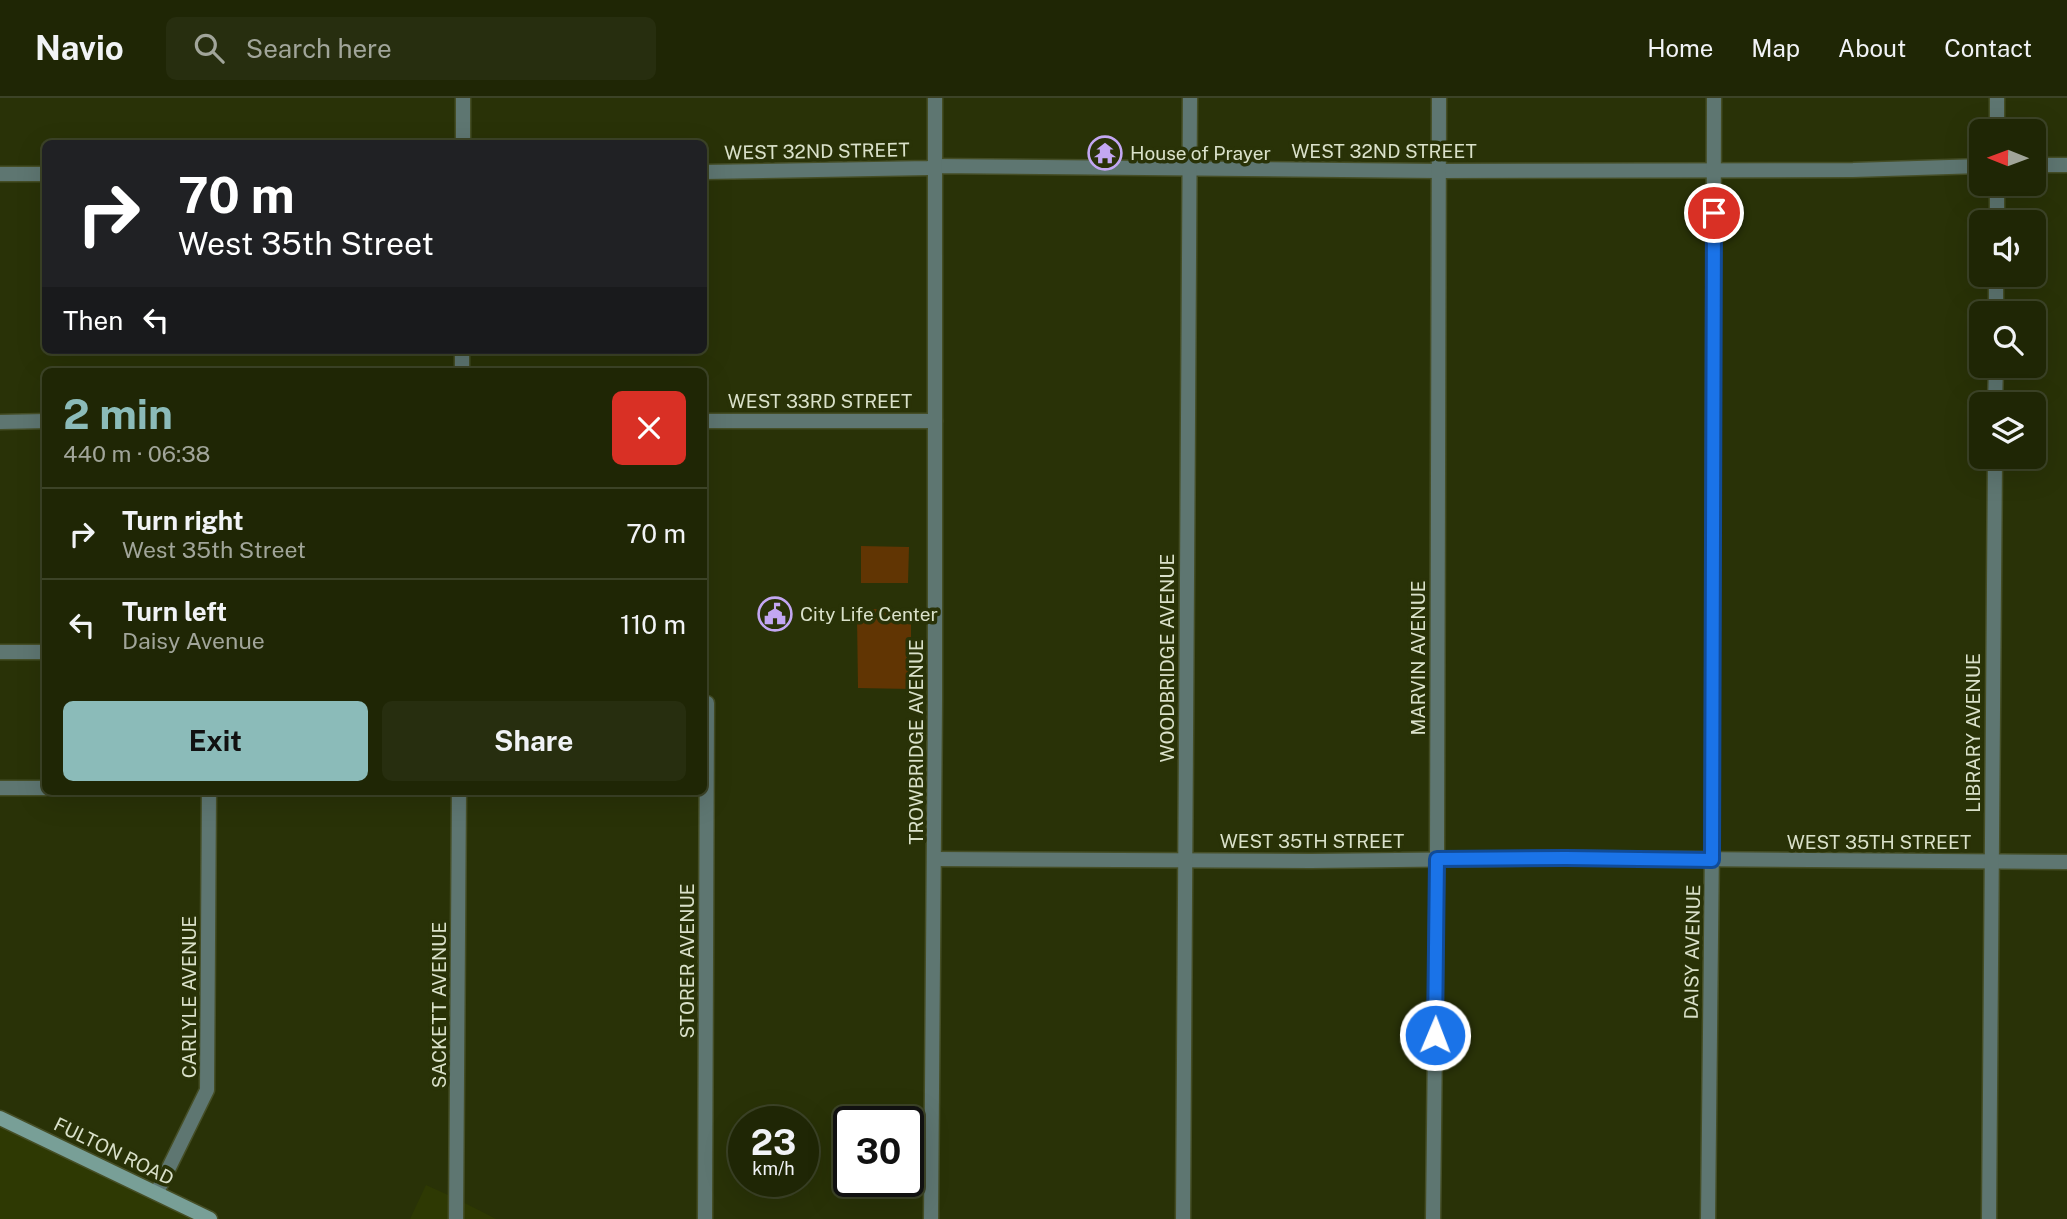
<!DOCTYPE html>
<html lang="en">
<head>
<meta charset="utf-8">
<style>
	body { margin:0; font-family:"Public Sans",sans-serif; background:#272e0f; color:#f1f3f6; height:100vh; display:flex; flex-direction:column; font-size:26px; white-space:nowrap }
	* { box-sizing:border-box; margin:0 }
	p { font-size:23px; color:#a1a59a }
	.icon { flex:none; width:38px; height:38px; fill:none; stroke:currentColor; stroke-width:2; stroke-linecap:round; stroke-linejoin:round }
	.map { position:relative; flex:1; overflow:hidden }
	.details { position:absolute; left:42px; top:270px; width:665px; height:427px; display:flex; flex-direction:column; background:#1f2605; border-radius:10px; box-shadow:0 7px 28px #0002,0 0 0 2px #3c4327 }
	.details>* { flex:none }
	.banner { position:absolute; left:42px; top:42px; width:665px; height:214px; border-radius:10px; box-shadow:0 7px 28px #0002,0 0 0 2px #3c4327; background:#202124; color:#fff; overflow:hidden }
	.needle { width:46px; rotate:271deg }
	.fabs { position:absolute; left:1969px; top:21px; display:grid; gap:14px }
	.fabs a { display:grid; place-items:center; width:77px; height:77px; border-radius:10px; background:#1f2605; box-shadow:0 7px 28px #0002,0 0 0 2px #3c4327; font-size:35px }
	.speed { position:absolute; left:728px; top:1008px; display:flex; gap:14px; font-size:35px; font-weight:700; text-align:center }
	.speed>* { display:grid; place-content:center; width:91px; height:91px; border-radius:50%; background:#1f2605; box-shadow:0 7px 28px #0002,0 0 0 2px #3c4327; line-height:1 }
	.speed small { font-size:18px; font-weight:400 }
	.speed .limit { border:4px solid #111; border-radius:10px; background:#fff; color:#111 }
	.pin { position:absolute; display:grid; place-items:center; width:60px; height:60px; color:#fff; margin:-30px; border:4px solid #fff; border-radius:50%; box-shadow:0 2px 7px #0007 }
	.me { position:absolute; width:77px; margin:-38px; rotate:1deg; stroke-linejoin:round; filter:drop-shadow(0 0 5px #0008) }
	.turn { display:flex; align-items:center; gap:24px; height:147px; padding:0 21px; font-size:32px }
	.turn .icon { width:91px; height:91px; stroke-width:2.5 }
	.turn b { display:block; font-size:49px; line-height:60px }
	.then { display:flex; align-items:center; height:66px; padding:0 21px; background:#0003; gap:14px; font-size:26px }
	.round { display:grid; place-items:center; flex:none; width:74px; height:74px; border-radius:10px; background:#272e0f }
	.overview { display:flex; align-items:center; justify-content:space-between; height:119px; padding:0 21px }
	h1 { font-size:42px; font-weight:700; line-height:52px; color:#8bbbb9 }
	.primary-button { display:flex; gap:14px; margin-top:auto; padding:14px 21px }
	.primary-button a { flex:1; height:80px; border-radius:10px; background:#8bbbb9; color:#111; font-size:28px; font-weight:700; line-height:80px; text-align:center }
	.primary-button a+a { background:#272e0f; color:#f1f3f6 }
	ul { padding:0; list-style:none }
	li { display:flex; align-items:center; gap:21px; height:91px; padding:0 21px; border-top:2px solid #3c4327 }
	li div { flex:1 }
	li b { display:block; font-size:26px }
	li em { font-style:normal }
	header { display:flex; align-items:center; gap:42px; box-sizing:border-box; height:98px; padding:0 35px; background:#1f2605; border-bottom:2px solid #3c4327 }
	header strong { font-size:33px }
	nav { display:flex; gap:38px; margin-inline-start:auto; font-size:24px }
	.search { width:490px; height:63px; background:#272e0f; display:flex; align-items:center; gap:18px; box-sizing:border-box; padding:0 24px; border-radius:10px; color:#a1a59a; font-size:26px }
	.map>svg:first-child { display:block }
</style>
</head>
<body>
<header>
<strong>Navio</strong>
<div class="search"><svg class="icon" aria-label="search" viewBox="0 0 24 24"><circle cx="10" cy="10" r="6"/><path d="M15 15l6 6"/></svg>Search here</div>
<nav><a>Home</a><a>Map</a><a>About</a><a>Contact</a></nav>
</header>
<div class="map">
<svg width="2067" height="1121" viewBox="0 0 2067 1121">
	<rect width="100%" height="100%" fill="#293207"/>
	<g fill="#2e3903">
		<path d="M0,1020L210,1121H0Z"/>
		<path d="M426,1087L457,1101L496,1121H410Z"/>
	</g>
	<g fill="#613503">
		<path d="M861,448L909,449L908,485H861Z"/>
		<path d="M865,511H911V591L858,590L857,518Z"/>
	</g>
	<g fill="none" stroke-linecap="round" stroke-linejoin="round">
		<defs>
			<g id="street">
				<path d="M463,0V46"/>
				<path d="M1997,0V33"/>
				<path d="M2034,67H2067"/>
				<path d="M704,74L929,70L934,68L1438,73L1853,72L1981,68"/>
				<path d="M0,76H46"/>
				<path d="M1997,124V86"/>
				<path d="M1996,215V177"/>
				<path d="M462,273V252"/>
				<path d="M1995,306L1996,268"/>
				<path d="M704,323H935"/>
				<path d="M0,324L46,323"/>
				<path d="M0,554H46"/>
				<path d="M0,690H46"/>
				<path d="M935,761L1311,763L1566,760L2067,764"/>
				<path d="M157,1094L207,992L209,693"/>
				<path d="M456,1121L459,693"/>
				<path d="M705,1121L707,605"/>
				<path d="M931,1121L935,602V0"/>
				<path d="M1183,1121L1190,0"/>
				<path d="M1433,1121L1437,761L1439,0"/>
				<path d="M1708,1121L1712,747L1714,0"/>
				<path d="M1989,1121L1995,359"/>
			</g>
			<path id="secondary" d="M0,1020L210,1121"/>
		</defs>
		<use href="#street" stroke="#454e26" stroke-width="17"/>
		<use href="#secondary" stroke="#454e26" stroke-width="17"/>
		<use href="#street" stroke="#5e7671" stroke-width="14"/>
		<use href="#secondary" stroke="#789f97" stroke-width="14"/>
	</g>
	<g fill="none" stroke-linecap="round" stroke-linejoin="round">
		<defs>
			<path id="route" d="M1435,937L1437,761L1566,760L1712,762L1714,115"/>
		</defs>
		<use href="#route" stroke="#114b97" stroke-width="18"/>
		<use href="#route" stroke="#1a73e8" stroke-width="12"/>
	</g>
	<defs>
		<symbol id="temple-ring" viewBox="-11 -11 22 22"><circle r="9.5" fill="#293207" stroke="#c3a7f2" stroke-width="1.5"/><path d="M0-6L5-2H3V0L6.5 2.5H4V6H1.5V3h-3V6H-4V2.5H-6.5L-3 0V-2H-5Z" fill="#c3a7f2"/></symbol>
		<symbol id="civic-ring" viewBox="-11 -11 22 22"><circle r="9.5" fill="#293207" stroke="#c3a7f2" stroke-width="1.5"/><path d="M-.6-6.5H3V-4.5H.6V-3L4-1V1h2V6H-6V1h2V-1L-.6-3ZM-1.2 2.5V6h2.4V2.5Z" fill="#c3a7f2"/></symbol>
	</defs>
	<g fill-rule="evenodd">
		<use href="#temple-ring" x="1086" y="36" width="38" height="38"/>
		<use href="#civic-ring" x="756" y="497" width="38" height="38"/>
	</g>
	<g text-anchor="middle" stroke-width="7" stroke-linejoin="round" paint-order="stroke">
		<g font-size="19" fill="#dae1ca" stroke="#293207">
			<text transform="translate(817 53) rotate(-1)" y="7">WEST 32ND STREET</text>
			<text x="1384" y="60">WEST 32ND STREET</text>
			<text x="820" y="310">WEST 33RD STREET</text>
			<text transform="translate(1167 560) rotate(-90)" y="7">WOODBRIDGE AVENUE</text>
			<text transform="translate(1418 560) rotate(-90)" y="7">MARVIN AVENUE</text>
			<text transform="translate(1973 635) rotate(-90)" y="7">LIBRARY AVENUE</text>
			<text transform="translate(916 644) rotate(-90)" y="7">TROWBRIDGE AVENUE</text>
			<text x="1312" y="750">WEST 35TH STREET</text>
			<text x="1879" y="751">WEST 35TH STREET</text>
			<text transform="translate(1692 854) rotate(-89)" y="7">DAISY AVENUE</text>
			<text transform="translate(687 863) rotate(-90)" y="7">STORER AVENUE</text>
			<text transform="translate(189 899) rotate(-90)" y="7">CARLYLE AVENUE</text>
			<text transform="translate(439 907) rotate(-90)" y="7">SACKETT AVENUE</text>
			<text transform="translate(114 1053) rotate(26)" y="7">FULTON ROAD</text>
		</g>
		<g font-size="19" fill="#dae1ca" stroke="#293207" text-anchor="start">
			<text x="1130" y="62">House of Prayer</text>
			<text x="800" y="523">City Life Center</text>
		</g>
	</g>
</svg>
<div class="fabs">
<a><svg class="needle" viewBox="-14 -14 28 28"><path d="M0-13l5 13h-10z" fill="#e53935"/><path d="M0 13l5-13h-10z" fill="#a1a59a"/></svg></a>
<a><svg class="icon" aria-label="sound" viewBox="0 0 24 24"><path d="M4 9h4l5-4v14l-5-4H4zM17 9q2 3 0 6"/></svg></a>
<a><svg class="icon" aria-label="search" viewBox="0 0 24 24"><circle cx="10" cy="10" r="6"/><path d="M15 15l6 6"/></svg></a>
<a><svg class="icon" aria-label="layers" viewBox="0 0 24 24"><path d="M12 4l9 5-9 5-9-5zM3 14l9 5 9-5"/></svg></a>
</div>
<div class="speed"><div>23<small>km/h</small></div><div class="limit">30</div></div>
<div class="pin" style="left:1714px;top:115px;background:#d93025"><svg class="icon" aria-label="arrive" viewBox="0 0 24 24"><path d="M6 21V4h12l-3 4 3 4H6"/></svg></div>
<svg class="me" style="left:1435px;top:937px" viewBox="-20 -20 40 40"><circle r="17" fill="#1a73e8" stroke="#fff" stroke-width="3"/><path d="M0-11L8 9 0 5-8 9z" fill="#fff"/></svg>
<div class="banner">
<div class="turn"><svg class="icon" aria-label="right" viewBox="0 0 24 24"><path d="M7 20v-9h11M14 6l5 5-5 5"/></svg><div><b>70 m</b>West 35th Street</div></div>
<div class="then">Then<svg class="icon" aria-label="left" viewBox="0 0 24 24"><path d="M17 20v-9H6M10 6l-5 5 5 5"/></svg></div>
</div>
<section class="details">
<div class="overview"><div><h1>2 min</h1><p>440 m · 06:38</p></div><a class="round" style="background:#d93025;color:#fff"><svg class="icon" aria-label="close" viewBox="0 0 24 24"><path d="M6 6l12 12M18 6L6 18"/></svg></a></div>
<ul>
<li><svg class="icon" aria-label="right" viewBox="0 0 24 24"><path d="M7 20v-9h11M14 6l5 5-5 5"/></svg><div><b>Turn right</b><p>West 35th Street</p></div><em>70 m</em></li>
<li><svg class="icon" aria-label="left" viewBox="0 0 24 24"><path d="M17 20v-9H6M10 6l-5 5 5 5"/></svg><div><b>Turn left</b><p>Daisy Avenue</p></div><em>110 m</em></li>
</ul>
<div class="primary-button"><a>Exit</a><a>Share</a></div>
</section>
</div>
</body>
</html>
